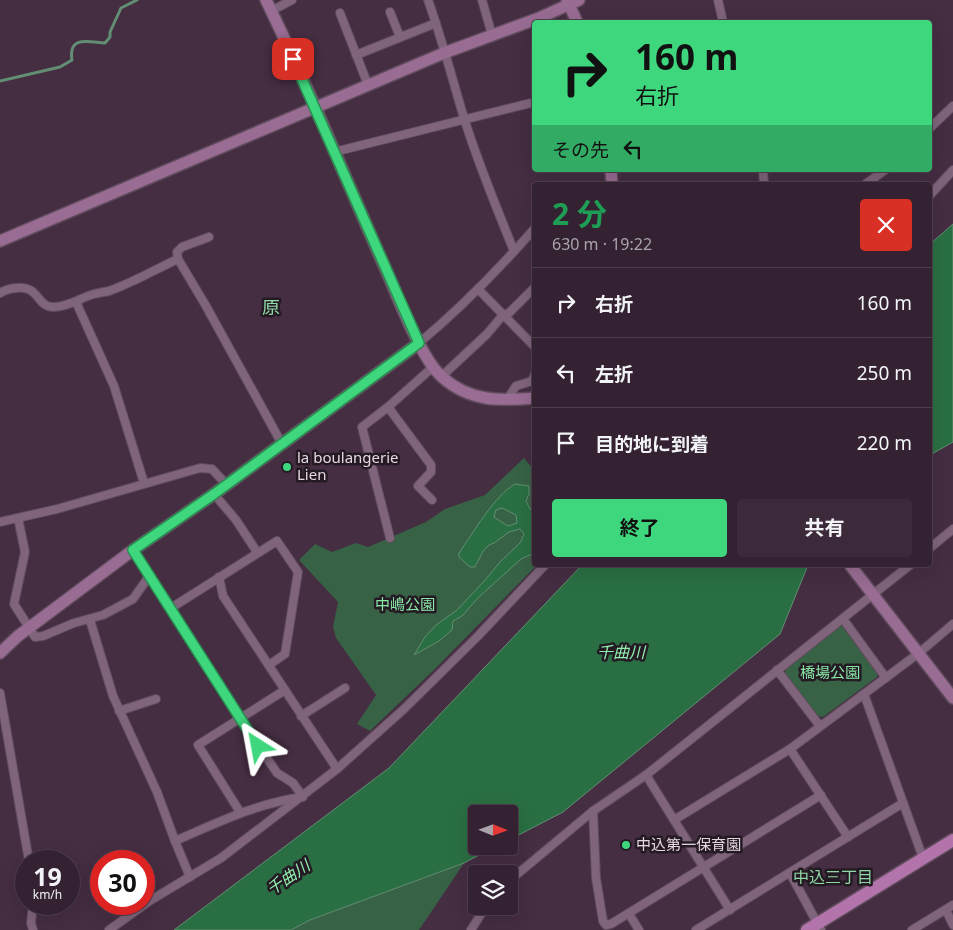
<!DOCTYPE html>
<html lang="ja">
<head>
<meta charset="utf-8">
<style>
	body { margin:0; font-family:"Noto Sans","Noto Sans JP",sans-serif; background:#3c2a3a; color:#f1f3f6; height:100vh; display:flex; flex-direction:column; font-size:19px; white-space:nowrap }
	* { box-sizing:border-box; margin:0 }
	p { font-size:16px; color:#a9a4ac }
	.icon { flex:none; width:28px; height:28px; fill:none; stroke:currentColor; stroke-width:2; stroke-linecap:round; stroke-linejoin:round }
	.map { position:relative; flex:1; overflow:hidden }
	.sheet { position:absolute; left:532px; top:182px; width:400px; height:385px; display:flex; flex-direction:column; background:#342232; border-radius:5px; box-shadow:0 5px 20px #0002,0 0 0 1px #4e3f4d }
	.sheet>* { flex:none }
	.hud { position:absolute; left:532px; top:20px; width:400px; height:152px; border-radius:5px; box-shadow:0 5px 20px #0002,0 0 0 1px #4e3f4d; background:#3fd77d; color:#111; overflow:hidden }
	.needle { width:32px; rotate:91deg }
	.tools { position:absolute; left:468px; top:805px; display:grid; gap:10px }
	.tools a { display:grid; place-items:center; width:50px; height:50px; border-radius:5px; background:#342232; box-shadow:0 5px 20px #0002,0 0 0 1px #4e3f4d; font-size:25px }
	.speed { position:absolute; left:15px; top:850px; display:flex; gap:10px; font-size:25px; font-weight:700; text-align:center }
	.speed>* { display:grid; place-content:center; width:65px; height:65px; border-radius:50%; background:#342232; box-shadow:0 5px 20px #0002,0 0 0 1px #4e3f4d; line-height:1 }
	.speed small { font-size:12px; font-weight:400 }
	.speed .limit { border:8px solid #d22; background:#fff; color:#111 }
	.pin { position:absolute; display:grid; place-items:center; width:42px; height:42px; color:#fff; margin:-21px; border-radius:10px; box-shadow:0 2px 8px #0006 }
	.me { position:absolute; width:55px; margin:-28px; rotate:326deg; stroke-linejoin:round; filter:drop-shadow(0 0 4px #0008) }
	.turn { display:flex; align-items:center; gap:18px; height:105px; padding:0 20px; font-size:22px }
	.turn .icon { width:65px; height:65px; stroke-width:2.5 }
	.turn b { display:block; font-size:35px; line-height:42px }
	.then { display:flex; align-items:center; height:48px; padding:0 20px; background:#0003; gap:10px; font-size:19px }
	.round { display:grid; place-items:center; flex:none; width:52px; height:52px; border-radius:5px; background:#3c2a3a }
	.head { display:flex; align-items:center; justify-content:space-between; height:85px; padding:0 20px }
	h1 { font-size:30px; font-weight:700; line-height:38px; color:#1e9e55 }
	.action { display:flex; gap:10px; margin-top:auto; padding:10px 20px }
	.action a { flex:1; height:58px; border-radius:5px; background:#3fd77d; color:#111; font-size:20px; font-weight:700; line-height:58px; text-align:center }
	.action a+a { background:#3c2a3a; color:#f1f3f6 }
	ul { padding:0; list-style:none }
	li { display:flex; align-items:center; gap:15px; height:70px; padding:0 20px; border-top:1px solid #4e3f4d }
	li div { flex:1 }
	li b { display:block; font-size:19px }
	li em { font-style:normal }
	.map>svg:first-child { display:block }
</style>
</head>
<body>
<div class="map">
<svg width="953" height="930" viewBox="0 0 953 930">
	<rect width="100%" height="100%" fill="#452d42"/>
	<g fill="#376245">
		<path d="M524,458L535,471V565H537L434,670L370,731L357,724L376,695L336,638L333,627L338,602L299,560L315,544L332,552L356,543L368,547L426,522L445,509L485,495Z"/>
		<path d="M839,625L846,627L877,672V677L823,717L818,716L785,675L786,667Z"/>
		<path d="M464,863L419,930H291L310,920Z"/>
	</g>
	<g fill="#2a6f43" stroke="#628e73" fill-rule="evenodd">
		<path d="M953,224V442L930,455V244Z"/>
		<path d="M515,484L529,486V494L526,501L530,509L535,513V547L532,554L521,559L478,598L462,616L453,621L452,630L439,641L414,655L425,637L436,625L457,610L486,579L500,562L520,543L524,534L520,529L509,532L494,543L489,545L483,551L475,567H470L459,557V553C473,533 495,495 515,484ZM502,508L516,515L517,523L508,526L494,517L496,510Z"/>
		<path d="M582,565H808L780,634L563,812L509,840V814H476V846H496L464,863L310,920L291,930H174L389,768Z"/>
	</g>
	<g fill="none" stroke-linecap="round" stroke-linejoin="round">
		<path stroke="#628e73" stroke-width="3" d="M0,81L60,67L72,60C68,35 89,42 105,43L110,37V32L121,8L137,0"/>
		<defs>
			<g id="street">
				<path d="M428,0C442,39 452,78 464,118C478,163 496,207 514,251"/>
				<path d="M482,0L492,35"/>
				<path d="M718,0L723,22"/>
				<path d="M271,11L292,0"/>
				<path d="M390,12L400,37"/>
				<path d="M340,13L368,85"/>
				<path d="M356,55L436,23"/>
				<path d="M930,128L953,106"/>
				<path d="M334,152L535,102"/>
				<path d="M763,170L764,185"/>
				<path d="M864,185L885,170"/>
				<path d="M930,195L953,170"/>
				<path d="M178,259L206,306L282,444"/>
				<path d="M478,289L535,347"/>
				<path d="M0,293C8,288 24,285 33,292C40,298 42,307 54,307C68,307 80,298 94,294C98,293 104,292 109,291C132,283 156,269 178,259L177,252L182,247L209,237"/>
				<path d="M76,302L114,386L144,483"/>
				<path d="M419,343C461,308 499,269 535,228"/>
				<path d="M442,376L487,334L503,315L509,313L535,287"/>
				<path d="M507,400L516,386L532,381L535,374"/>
				<path d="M388,407L431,465V472L418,486L432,500"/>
				<path d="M214,494L236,520L257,552"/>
				<path d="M18,518L25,552L14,604L35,637L43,636L74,623L103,615L133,599L150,575"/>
				<path d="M0,522L57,509L200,468L212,469L226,484"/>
				<path d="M390,538L362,427L388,407L433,367"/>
				<path d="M930,548L953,529"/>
				<path d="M133,550L240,718L277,773L293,783L303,797C257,803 217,823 175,841L190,877"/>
				<path d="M219,577L223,596L337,769"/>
				<path d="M171,608L277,541L298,572L285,654L269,665"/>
				<path d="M843,619L886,678"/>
				<path d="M90,620L113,696L157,792L175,841"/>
				<path d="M777,670L820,726"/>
				<path d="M0,693L29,861"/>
				<path d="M864,694L923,858"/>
				<path d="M119,711L156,699"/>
				<path d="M301,716L345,688"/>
				<path d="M790,749L848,837"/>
				<path d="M646,775L730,910"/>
				<path d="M821,795L611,924L606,925L603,921L596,878L593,811L646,775L910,565"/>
				<path d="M240,812L198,745L285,690"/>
				<path d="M674,820L790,749L919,653L953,624"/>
				<path d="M790,873L821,930"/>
				<path d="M509,881L593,811"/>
				<path d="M33,904L31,923L33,930"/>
				<path d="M946,910L953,925"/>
				<path d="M629,914L639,930"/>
				<path d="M109,930L151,900L221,858L337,769L404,709L477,637L545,565"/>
				<path d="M471,930L486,906"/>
				<path d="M696,930L903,803"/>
				<path d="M912,930L953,905"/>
			</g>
			<g id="secondary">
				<path d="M266,0C309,88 346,180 386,270C399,299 420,357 442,377C470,402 500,401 535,398"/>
				<path d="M567,0L577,22"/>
				<path d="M611,170L612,185"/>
				<path d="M0,241L444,53L539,18L579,0"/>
				<path d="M850,565L953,698"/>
				<path d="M0,653L18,636L133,550L214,494L419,343"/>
			</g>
			<path id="primary" d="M807,930L953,840"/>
		</defs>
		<use href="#street" stroke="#5f4b5c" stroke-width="10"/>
		<use href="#secondary" stroke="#5f4b5c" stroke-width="14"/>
		<use href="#primary" stroke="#5f4b5c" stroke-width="15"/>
		<use href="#street" stroke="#7f647b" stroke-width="8"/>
		<use href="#secondary" stroke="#996c93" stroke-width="11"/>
		<use href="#primary" stroke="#b374ac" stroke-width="12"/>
	</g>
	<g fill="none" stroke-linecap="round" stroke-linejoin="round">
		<defs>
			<path id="route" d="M258,746L133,550L214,494L419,343L293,59"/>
		</defs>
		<use href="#route" stroke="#298c51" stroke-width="12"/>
		<use href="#route" stroke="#3fd77d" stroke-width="9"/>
	</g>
	<g fill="#3fd77d" stroke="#241a23" stroke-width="2">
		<circle cx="287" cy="467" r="5"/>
		<circle cx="626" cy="845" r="5"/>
	</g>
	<g text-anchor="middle" stroke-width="5" stroke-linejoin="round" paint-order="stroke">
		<g font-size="15" fill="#e6d6e3" stroke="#241a23" text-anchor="start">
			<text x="297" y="463">la boulangerie<tspan x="297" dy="17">Lien</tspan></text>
			<text x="636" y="850">中込第一保育園</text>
		</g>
		<g font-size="15" fill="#89e7a6" stroke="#241a23">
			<text x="405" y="610">中嶋公園</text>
			<text x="830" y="678">橋場公園</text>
		</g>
		<g font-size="16" font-style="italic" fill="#91f0ae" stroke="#241a23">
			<text x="621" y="658">千曲川</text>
			<text transform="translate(288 877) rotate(-34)" y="6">千曲川</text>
		</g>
		<g font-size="16" fill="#91d7a5" stroke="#241a23">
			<text x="833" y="883">中込三丁目</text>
		</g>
		<g font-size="18" fill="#91d7a5" stroke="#241a23">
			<text x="271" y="314">原</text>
		</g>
	</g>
</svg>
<div class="tools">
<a><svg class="needle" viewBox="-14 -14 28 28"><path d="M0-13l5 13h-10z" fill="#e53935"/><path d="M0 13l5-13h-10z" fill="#a9a4ac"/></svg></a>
<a><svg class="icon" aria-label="layers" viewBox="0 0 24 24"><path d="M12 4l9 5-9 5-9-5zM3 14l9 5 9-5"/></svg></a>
</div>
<div class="speed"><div>19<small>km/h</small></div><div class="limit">30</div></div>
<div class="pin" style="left:293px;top:59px;background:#d93025"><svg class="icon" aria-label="arrive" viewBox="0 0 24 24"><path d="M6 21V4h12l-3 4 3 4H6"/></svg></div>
<svg class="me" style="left:258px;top:746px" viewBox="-20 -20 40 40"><path d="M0-17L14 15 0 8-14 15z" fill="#3fd77d" stroke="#fff" stroke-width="4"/></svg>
<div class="hud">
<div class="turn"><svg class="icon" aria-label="right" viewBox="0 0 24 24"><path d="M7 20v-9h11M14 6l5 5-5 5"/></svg><div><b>160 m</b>右折</div></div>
<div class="then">その先<svg class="icon" aria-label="left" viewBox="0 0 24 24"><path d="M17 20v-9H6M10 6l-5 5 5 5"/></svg></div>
</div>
<section class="sheet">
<div class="head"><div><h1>2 分</h1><p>630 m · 19:22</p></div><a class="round" style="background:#d93025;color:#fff"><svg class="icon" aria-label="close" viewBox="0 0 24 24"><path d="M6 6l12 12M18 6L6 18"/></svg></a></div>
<ul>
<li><svg class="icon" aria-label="right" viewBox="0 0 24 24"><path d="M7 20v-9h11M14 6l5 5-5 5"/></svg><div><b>右折</b></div><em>160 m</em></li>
<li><svg class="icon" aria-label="left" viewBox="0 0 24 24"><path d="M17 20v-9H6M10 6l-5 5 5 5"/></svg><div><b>左折</b></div><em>250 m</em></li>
<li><svg class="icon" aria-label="arrive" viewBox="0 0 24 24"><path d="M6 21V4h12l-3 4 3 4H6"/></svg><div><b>目的地に到着</b></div><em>220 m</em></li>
</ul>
<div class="action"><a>終了</a><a>共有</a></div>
</section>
</div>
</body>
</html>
